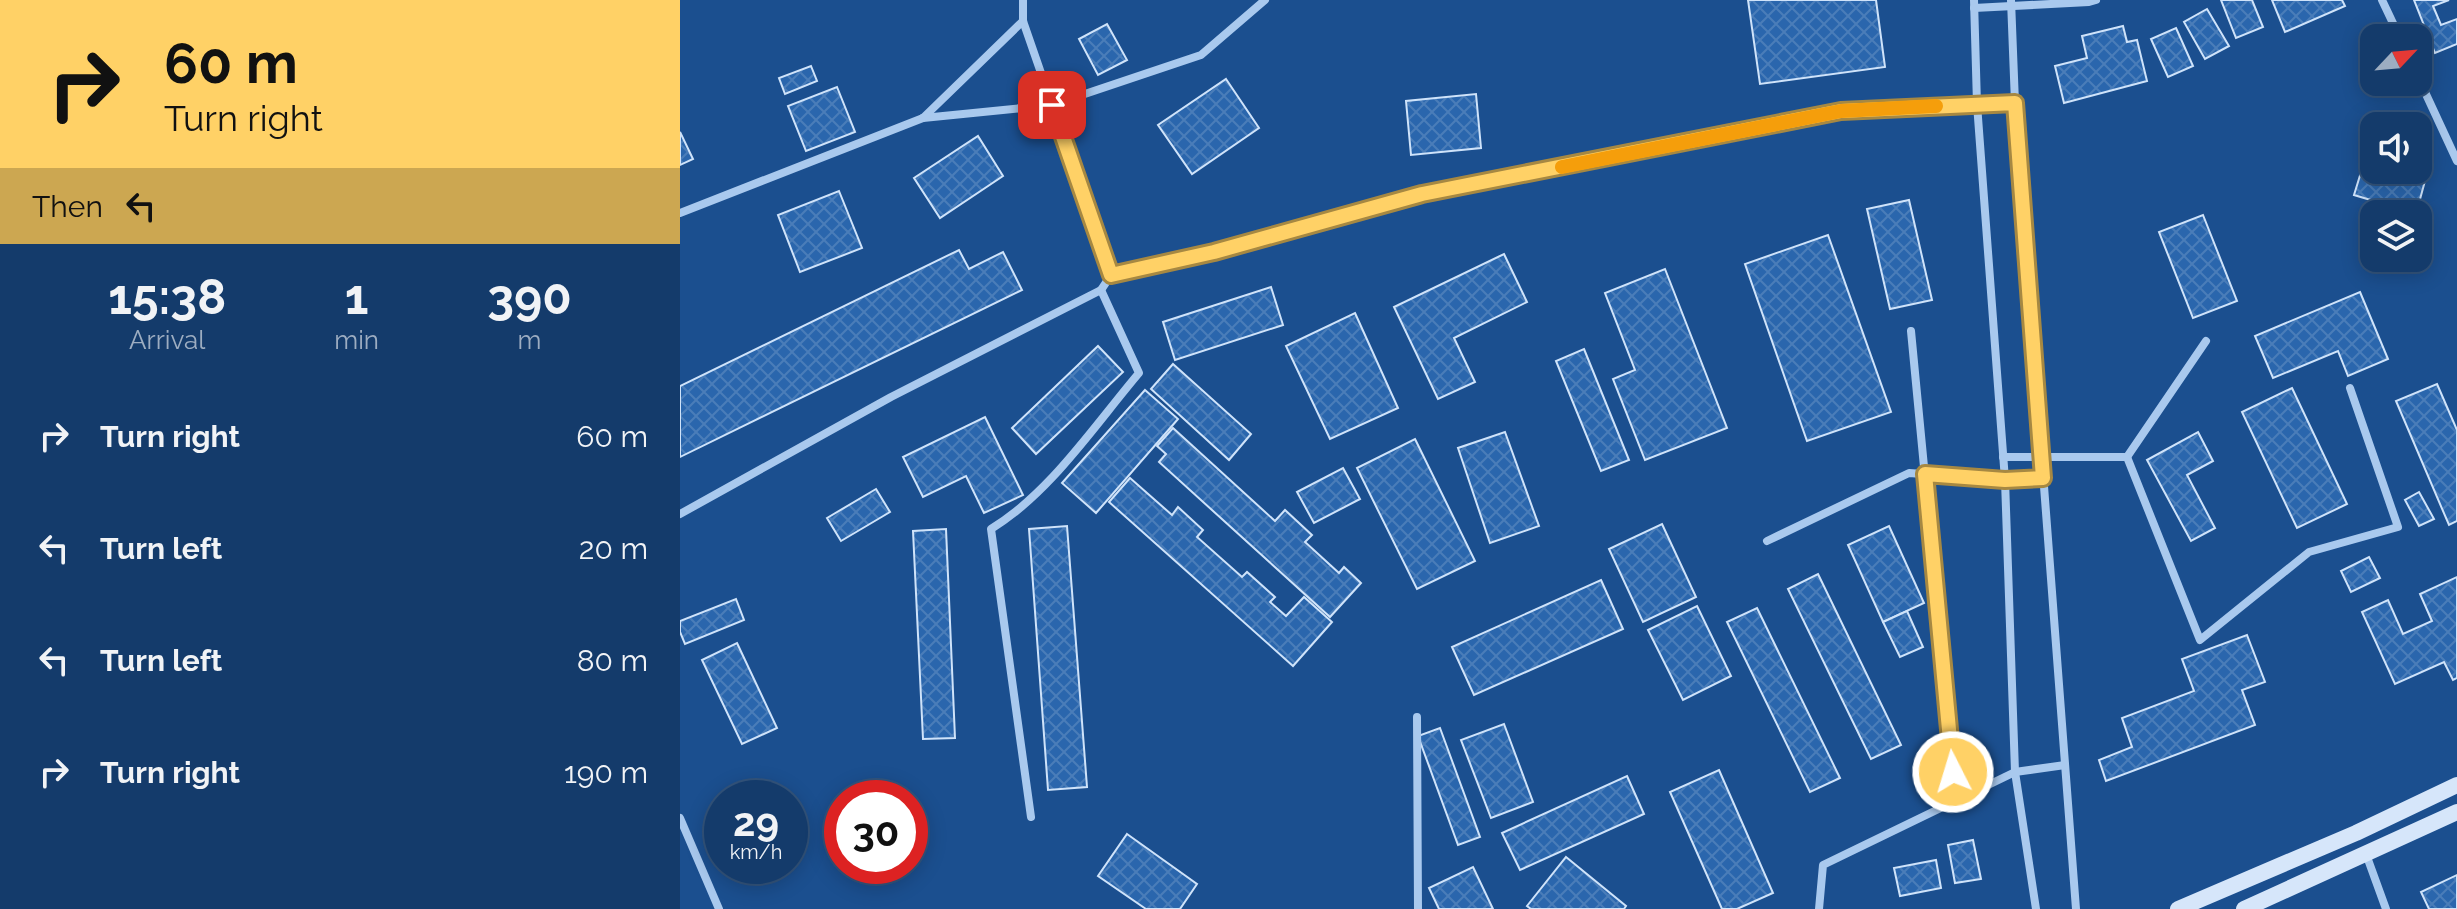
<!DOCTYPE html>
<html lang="en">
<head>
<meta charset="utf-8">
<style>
	body { margin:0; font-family:Raleway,sans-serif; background:#1d4271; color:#f1f3f6; height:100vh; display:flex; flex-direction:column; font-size:30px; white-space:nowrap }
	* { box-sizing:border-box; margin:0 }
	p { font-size:26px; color:#9dadc1 }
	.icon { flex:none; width:44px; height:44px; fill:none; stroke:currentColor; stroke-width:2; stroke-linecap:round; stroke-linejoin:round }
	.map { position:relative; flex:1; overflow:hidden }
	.side { display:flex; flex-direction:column; background:#143b6b; width:680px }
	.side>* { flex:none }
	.banner { background:#ffd166; color:#111; overflow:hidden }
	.needle { width:52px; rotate:64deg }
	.tools { position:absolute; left:1680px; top:24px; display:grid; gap:16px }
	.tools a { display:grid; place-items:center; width:72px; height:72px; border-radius:16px; background:#143b6b; box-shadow:0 4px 20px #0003,0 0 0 2px #33557e; font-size:40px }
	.speed { position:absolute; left:24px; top:780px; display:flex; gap:16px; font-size:40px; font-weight:700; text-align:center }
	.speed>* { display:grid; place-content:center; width:104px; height:104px; border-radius:50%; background:#143b6b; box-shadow:0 4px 20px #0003,0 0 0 2px #33557e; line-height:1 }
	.speed small { font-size:20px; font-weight:400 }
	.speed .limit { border:12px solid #d22; background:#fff; color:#111 }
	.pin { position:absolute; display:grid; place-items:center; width:68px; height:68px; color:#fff; margin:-34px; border-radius:16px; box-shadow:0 4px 12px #0006 }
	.me { position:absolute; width:88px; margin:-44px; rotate:355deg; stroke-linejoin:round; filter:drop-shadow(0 0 6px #0008) }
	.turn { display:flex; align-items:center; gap:28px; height:168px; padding:0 32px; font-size:36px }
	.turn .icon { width:104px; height:104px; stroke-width:2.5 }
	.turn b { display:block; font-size:56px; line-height:68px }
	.then { display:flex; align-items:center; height:76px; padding:0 32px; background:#0003; gap:16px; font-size:30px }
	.eta { display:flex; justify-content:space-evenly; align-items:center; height:136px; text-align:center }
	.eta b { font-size:48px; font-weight:700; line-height:56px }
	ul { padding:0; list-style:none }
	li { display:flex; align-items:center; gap:24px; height:112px; padding:0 32px }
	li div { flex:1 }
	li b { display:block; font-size:30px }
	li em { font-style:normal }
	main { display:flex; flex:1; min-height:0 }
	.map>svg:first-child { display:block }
</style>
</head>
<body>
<main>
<section class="side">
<div class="banner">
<div class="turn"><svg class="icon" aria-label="right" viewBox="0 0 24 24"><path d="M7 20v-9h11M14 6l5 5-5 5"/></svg><div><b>60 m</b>Turn right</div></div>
<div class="then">Then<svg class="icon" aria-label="left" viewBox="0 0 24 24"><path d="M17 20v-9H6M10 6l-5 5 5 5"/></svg></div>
</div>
<div class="eta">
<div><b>15:38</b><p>Arrival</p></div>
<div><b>1</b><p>min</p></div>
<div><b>390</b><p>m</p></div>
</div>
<ul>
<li><svg class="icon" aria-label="right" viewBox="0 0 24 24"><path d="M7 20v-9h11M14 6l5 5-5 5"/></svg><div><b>Turn right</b></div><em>60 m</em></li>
<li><svg class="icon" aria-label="left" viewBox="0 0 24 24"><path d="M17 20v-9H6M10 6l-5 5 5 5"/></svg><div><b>Turn left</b></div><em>20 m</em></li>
<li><svg class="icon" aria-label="left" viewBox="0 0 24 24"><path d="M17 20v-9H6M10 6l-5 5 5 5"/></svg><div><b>Turn left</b></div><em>80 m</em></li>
<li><svg class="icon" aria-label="right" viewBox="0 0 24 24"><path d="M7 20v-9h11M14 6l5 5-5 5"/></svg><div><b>Turn right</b></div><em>190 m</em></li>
</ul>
</section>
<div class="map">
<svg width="1777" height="909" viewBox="0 0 1777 909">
	<defs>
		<pattern id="building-cross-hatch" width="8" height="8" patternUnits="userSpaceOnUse" patternTransform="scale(2)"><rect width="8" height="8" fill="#2a66ad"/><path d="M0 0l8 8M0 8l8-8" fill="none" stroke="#4a7db9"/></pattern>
	</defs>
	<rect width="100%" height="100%" fill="#1b4f8f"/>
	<g fill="url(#building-cross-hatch)" stroke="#cfe3fa" stroke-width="2">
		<path d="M1068,0H1196L1205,67L1080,84Z"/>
		<path d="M1541,0H1572L1583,27L1556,38Z"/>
		<path d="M1592,0H1662L1665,6L1605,32Z"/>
		<path d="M1734,0H1769L1753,6L1761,25L1777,19V44L1755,53Z"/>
		<path d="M1527,9L1549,46L1525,59L1504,22Z"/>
		<path d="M427,24L447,60L418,75L399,39Z"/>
		<path d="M1443,26L1447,42L1457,40L1467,81L1384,103L1375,66L1407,58L1402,36Z"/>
		<path d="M1496,28L1513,66L1488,77L1471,39Z"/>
		<path d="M131,66L137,81L105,94L99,78Z"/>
		<path d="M546,79L579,128L512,174L478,125Z"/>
		<path d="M157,87L175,132L126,151L108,106Z"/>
		<path d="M796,94L801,148L731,155L726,101Z"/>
		<path d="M0,132L13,159L0,165Z"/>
		<path d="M298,136L323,176L260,218L234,178Z"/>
		<path d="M1738,151L1752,155L1736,214H1694V257L1680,253L1694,201L1674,195L1682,169L1700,174L1701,170H1738Z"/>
		<path d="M159,191L182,248L120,272L98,215Z"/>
		<path d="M1229,200L1252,300L1210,309L1187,209Z"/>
		<path d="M1523,215L1557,301L1513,318L1479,232Z"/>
		<path d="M1148,235L1211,412L1127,441L1065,264Z"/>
		<path d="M279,250L289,269L323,252L342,290L0,457V386Z"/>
		<path d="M824,254L847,302L774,338L795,382L758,399L714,307Z"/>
		<path d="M985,269L1047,428L965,460L933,379L955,370L925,293Z"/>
		<path d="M591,287L603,325L495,360L483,322Z"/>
		<path d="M1680,292L1708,359L1668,376L1658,351L1593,378L1575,336Z"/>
		<path d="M675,313L718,408L650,439L606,346Z"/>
		<path d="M418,346L443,372L356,454L332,428Z"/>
		<path d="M904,349L949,460L921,471L876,361Z"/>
		<path d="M493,364L571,434L549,460L471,389Z"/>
		<path d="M1757,384L1777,430V521L1769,525L1716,401Z"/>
		<path d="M1612,388L1667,504L1617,528L1562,412Z"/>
		<path d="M465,390L498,419L416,513L382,483Z"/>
		<path d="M305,417L343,495L304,513L286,476L243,497L223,457Z"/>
		<path d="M493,428L595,521L605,510L632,535L625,542L659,573L664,567L681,583L650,617L479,462L486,454L477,446Z"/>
		<path d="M825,432L859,526L810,543L778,448Z"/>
		<path d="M1518,432L1533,461L1507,475L1535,528L1511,541L1467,460Z"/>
		<path d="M735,439L795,561L737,589L677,468Z"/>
		<path d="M663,468L680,499L634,523L617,492Z"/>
		<path d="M450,478L492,515L498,507L523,530L517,537L562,577L567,572L595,597L590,602L606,616L624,597L652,622L613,666L429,502Z"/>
		<path d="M196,489L210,512L161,541L147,518Z"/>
		<path d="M1739,492L1754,519L1739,526L1725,500Z"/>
		<path d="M982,524L1016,597L963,622L929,549Z"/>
		<path d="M387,526L407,787L368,790L349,529Z"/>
		<path d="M1209,526L1244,603L1203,622L1168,545Z"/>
		<path d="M266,529L275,738L243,739L233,531Z"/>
		<path d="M1689,557L1700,578L1671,592L1661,571Z"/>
		<path d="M1138,574L1221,745L1191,759L1108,589Z"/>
		<path d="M1777,577V678L1773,680L1764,662L1715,684L1682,612L1708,600L1723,634L1752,621L1740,594Z"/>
		<path d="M921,580L943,629L794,695L772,647Z"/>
		<path d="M56,599L64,620L5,644L0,632V621Z"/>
		<path d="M1017,606L1051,676L1003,700L968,630Z"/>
		<path d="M1077,608L1160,778L1130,792L1047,622Z"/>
		<path d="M1227,611L1243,647L1220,657L1203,622Z"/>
		<path d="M1567,635L1585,682L1562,690L1575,725L1426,781L1419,760L1452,747L1442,718L1514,691L1502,659Z"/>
		<path d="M57,643L97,728L62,744L22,660Z"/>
		<path d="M824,724L853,802L811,818L781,740Z"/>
		<path d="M760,728L800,837L778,845L738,736Z"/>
		<path d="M1039,770L1093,893L1057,909H1042L990,792Z"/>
		<path d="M947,776L964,814L840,870L822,833Z"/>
		<path d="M447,834L517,884L500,909H466L418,876Z"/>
		<path d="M1293,840L1301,879L1275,883L1268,845Z"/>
		<path d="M886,857L946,906L944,909H851L847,906Z"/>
		<path d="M1256,860L1261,888L1220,896L1214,868Z"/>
		<path d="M793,867L813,909H759L749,888Z"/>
		<path d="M1777,875V909H1749L1741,892Z"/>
	</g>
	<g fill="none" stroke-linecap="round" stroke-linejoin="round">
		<g stroke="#a9c9ee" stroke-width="8">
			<path d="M343,0V21L431,275"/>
			<path d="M1294,0L1297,104L1325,480L1335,772L1356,909"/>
			<path d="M1331,0L1335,103L1396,909"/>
			<path d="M1702,0L1720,38"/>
			<path d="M1294,8L1409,2L1416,0"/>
			<path d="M1738,77L1777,161"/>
			<path d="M243,118L372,105L521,55L585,0"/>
			<path d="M0,213L243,118L343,21"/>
			<path d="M1231,331L1276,801"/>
			<path d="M1323,457H1447L1526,341"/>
			<path d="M1447,457L1520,640L1629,552L1718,527L1670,388"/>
			<path d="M0,514L211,397L421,290L431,275L534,252L742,194L1161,111L1335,103"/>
			<path d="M1087,541L1229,473L1325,480L1363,478"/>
			<path d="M737,717L738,909"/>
			<path d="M351,817L311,529C370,493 414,426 459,373L421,290"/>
			<path d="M0,818L39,909"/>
			<path d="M1686,854L1706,909"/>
			<path d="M1139,909L1143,865L1335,772L1385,765"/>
		</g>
		<g stroke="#d6e6fa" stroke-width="16">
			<path d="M1498,909L1676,833L1777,785"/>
			<path d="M1564,909L1777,812"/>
		</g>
	</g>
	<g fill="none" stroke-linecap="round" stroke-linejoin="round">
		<defs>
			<path id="route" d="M372,105L431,275L534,252L742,194L1161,111L1335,103L1363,478L1325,480L1245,474L1273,772"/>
		</defs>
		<use href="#route" stroke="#a68842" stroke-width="20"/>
		<use href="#route" stroke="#ffd166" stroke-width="14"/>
		<path stroke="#f59e0b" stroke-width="14" d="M882,167L1161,111L1256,106"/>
	</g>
</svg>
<div class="tools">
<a><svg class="needle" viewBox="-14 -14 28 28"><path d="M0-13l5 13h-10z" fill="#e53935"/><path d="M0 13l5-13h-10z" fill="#9dadc1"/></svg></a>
<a><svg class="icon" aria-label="sound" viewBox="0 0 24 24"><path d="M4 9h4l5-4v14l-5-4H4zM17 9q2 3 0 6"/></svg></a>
<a><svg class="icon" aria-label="layers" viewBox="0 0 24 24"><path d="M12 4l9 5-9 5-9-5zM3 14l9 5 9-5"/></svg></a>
</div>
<div class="speed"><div>29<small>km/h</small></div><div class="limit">30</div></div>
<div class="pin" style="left:372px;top:105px;background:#d93025"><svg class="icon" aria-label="arrive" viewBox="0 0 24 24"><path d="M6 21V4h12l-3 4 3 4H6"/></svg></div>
<svg class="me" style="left:1273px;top:772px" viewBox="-20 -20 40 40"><circle r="17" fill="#ffd166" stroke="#fff" stroke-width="3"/><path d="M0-11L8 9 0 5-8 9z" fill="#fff"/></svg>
</div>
</main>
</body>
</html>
